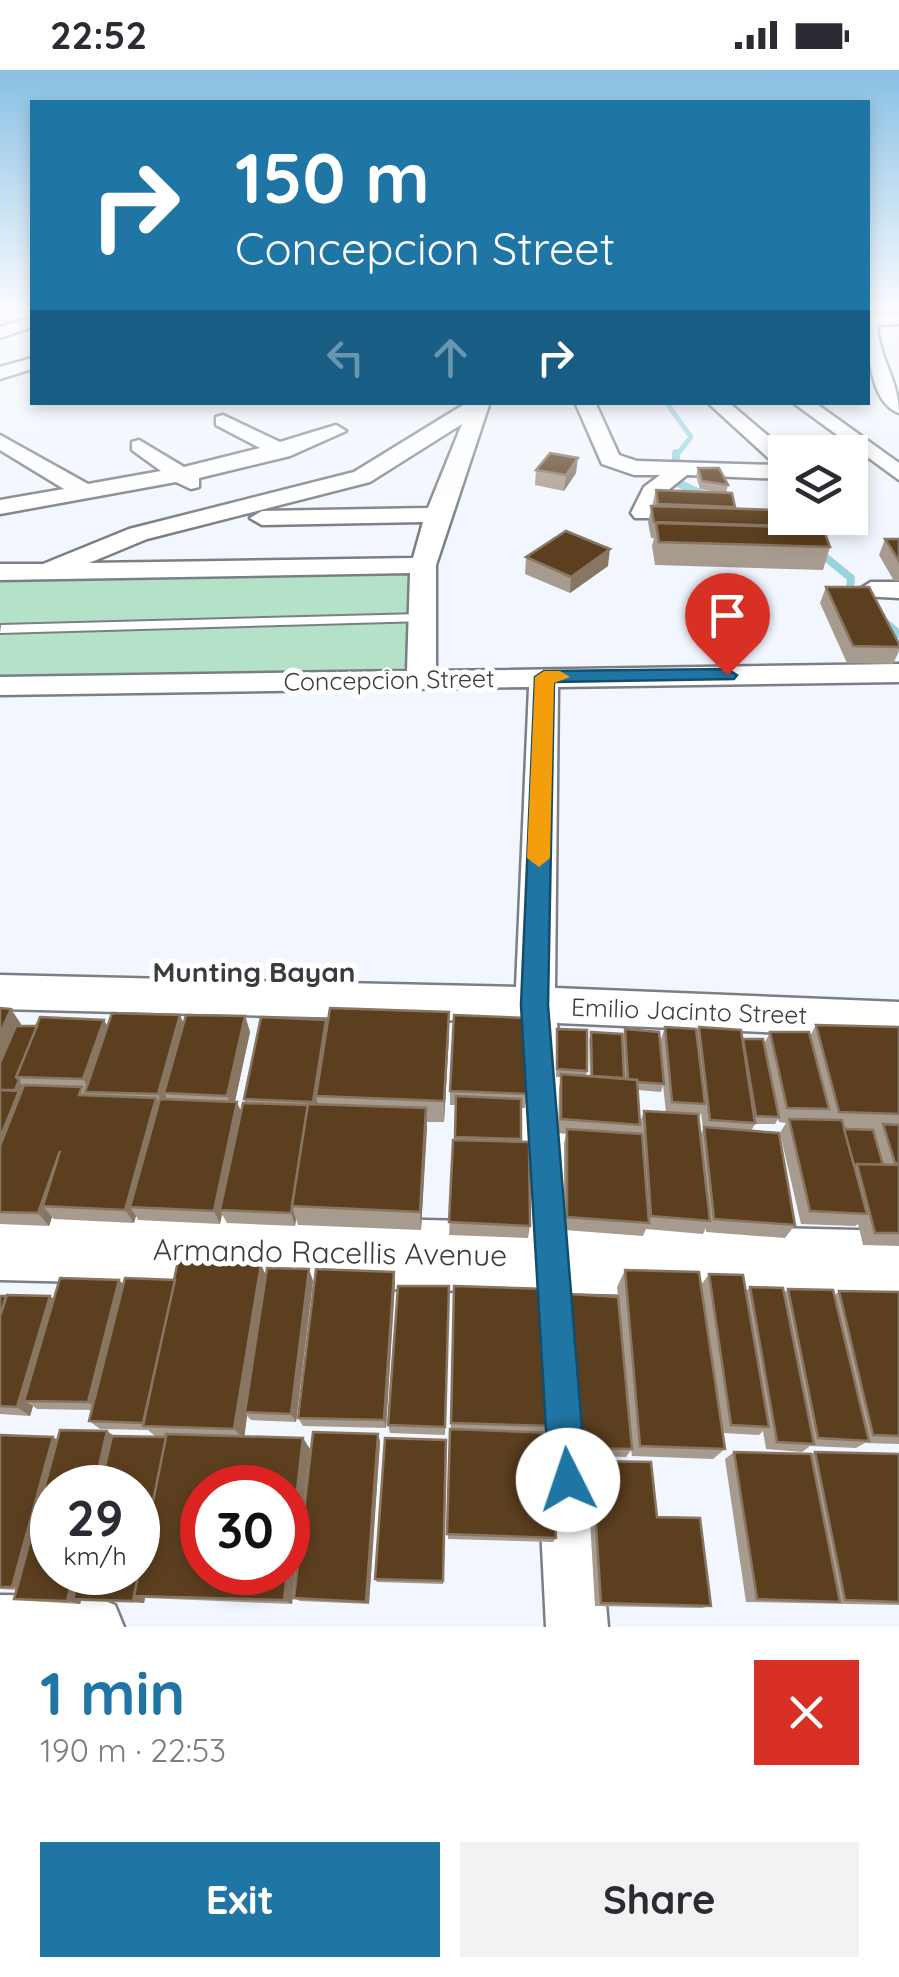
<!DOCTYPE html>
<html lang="en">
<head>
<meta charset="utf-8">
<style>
	body { margin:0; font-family:Quicksand,sans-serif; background:#f2f2f3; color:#2b2b33; height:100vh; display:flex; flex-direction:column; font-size:38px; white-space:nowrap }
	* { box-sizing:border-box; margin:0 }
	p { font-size:32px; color:#7c7c81 }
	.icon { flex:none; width:55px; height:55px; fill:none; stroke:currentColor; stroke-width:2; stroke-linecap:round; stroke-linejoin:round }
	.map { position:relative; height:1557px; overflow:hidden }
	.drawer { display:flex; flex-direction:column; background:#fff; flex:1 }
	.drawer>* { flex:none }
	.banner { position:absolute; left:30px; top:30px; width:840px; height:305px; border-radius:0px; box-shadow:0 5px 15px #0003; background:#1f76a5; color:#fff; overflow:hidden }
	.buttons { position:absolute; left:768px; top:365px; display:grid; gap:20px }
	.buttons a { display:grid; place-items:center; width:100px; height:100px; border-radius:0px; background:#fff; box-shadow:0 5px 15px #0003; font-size:50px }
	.speed { position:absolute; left:30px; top:1395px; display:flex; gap:20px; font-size:50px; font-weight:700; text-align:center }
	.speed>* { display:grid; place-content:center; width:130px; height:130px; border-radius:50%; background:#fff; box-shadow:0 5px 15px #0003; line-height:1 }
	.speed small { font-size:25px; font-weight:400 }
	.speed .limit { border:15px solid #d22; background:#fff; color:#111 }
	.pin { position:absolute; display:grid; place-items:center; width:85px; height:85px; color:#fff; margin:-102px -42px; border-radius:50% 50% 50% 0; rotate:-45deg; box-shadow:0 0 10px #0007 }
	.pin .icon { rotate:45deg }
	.me { position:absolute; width:110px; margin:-55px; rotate:356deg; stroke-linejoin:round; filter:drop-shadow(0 0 8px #0008) }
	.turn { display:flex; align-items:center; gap:35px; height:210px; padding:0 40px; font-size:45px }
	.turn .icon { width:130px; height:130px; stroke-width:2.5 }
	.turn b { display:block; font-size:70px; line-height:85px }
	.lanes { display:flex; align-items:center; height:95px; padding:0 40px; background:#0003; justify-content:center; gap:50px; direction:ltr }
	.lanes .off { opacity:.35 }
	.round { display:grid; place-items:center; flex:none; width:105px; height:105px; border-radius:0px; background:#f2f2f3 }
	.overview { display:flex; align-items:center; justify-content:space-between; height:170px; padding:0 40px }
	h1 { font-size:60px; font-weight:700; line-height:75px; color:#1f76a5 }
	.cta { display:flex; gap:20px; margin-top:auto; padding:20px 40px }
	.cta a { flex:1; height:115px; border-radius:0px; background:#1f76a5; color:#fff; font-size:40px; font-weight:700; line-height:115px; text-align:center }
	.cta a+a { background:#f2f2f3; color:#2b2b33 }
	.status { display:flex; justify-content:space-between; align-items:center; height:70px; padding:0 50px; background:#fff; direction:ltr }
	.status svg { height:28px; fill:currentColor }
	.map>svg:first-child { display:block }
</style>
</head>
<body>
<div class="status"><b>22:52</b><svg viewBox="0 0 49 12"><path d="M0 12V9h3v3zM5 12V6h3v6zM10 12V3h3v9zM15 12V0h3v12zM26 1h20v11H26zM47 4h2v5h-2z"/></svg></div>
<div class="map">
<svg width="899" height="1557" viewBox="0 0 899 1557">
	<rect width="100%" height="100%" fill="#f2f6fe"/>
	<path fill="#b3e2c9" d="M407,499L415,602L0,609V504Z"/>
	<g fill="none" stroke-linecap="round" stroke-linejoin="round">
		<path stroke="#99d3df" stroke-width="5" d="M666,332L691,367L676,386"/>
		<g stroke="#99d3df" stroke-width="8">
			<path d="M676,383V395"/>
			<path d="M667,408L706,426"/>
			<path d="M819,482L851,508L850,518L857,527"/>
			<path d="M881,549L899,564"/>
		</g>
		<defs>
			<path id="lane" d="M421,544L428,548L426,551L0,563L1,555Z"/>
			<g id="street">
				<path d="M899,244V254L877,255C879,288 899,311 899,343C867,331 868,273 868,245Z"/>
				<path d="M32,247V257L0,268V257Z"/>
				<path d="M32,288V299L0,309V297Z"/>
				<path d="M468,332L489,335L436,495V601L899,594V612L558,617L555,918L899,932V968L557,953L608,1557H546L516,952L0,939V905L516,917L529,617L0,625V607L407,601L410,503L0,510V494H43L129,459L354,402ZM462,354L428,438L262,441L250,448L262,455L423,452L413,488L89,493L147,469L370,412Z"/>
				<path d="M575,332H595L619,385L637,391L776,395L707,332H728L787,382L785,409L687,405L662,425L651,448H635L631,443L644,417L660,405H634L602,394Z"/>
				<path d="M792,332H814L899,393V410Z"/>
				<path d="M223,345L280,372L336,355L346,361L290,386L199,408V417L191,419L176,412L0,444V430L64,419L0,380V365L88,414L161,401L132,380V372L139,370L184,397L260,378L216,355V347Z"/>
				<path d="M871,512H899V528L862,526L858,520Z"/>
				<path d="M0,1525L93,1526L115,1535L124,1557H0Z"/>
			</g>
			<path id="secondary" d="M0,1140L899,1161V1231L0,1210Z"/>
		</defs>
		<use href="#lane" stroke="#7b7f85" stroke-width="4"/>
		<use href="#street" stroke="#7b7f85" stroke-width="5"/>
		<use href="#secondary" stroke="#7b7f85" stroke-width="5"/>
		<use href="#lane" fill="#fff" fill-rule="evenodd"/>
		<use href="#street" fill="#fff" fill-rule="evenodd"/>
		<use href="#secondary" fill="#fff" fill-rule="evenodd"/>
	</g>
	<g fill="#a79a8e" fill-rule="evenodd">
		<path d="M698,398L728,415L726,423L735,437V439L787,457L830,477L823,500L655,495L652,476L654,468H651L648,452L656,420L723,423L700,419L696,406Z"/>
		<path d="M536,400L576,403L564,421L535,415Z"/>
		<path d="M885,469H899V511H894L879,485Z"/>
		<path d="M526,487L608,496L570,523L525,504Z"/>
		<path d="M826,517L899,574V581L893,594L847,593L820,533Z"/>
		<path d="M0,938L21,954L20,956H37L104,950L107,956L180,945L184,954L245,946L250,962L235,1032L241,1042L245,1033L244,1029L327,956L449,965L444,1052H427L421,1160L298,1155L296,1149L295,1156L227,1153L222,1144L220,1154L138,1150L136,1146L134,1153L54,1149L52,1147L49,1156L0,1154Z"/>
		<path d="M816,955L899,957V1176L863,1175L858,1154L855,1156L801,1154L780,1063L786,1053L779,1052L778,1049L775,1054H755L751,1061L795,1155L785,1168L706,1162V1158L703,1164L646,1159L643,1166L564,1160V1073L566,1064L558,1063L559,1019L561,1007H556L557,959L587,1001L586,1006H590L589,970L591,962L622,967L625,959L660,972L665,957L696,962L699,957L764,974L770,962L810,966ZM663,1015L666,1043L644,1041L640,1052L638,1020L661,1022ZM701,1043L703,1059L700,1065L699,1048Z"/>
		<path d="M450,1021L527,1024L525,1038H521L520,1072L530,1156L528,1168L449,1165L456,1035H450Z"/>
		<path d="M261,1194L266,1206L309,1199L313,1211L296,1352L251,1350L247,1346L244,1366L310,1379L292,1534L145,1528L144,1533L81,1531L80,1534L30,1531L14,1529L17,1520L0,1519V1365L57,1370L113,1366L156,1367L148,1360L100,1359L89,1351L92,1340L37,1339L33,1336L30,1346L0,1344V1226H50L54,1229L119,1210L124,1215L175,1210Z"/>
		<path d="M625,1200L701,1215L709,1204L746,1221L750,1217L784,1223L788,1219L835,1225L839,1221L899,1222V1374L865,1373L856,1378L810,1376L802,1382L766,1379L763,1361L759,1365L723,1363L725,1379L713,1389L632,1386L631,1380L626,1387L573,1385L566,1235L569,1224L618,1227L617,1217Z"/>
		<path d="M394,1202L395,1213L386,1358L303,1356L298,1348Z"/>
		<path d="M449,1216L445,1365L390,1363L388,1355Z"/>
		<path d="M454,1216L552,1356L550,1363L556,1468L553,1472L448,1469Z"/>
		<path d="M446,1370L443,1514L377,1512L375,1509Z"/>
		<path d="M380,1371L369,1534L300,1531L294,1528Z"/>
		<path d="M734,1382L811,1384L815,1382L899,1384V1535L746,1532L725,1389Z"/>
		<path d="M592,1391L657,1447L711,1536L702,1538L595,1536L587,1398Z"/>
	</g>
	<g fill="#897662">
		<path d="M578,388L576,403L564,421L566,405Z"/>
		<path d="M610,479L608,496L570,523L571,507Z"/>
		<path d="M11,939L21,954L0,1005V963Z"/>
		<path d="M449,942V965L444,1052V1031Z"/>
		<path d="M180,945L186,960L164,1023L168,1030L165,1039L158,1024Z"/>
		<path d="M245,946L250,962L233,1040L227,1026Z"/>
		<path d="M104,950L112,965L92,1024L83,1009Z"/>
		<path d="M326,950L329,966L316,1026L318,1035L317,1046L313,1032Z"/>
		<path d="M19,1010L24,1018L0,1113V1068Z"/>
		<path d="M156,1028L164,1042L130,1137L136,1146L134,1153L125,1140Z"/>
		<path d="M237,1032L243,1046L220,1140L222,1144L220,1154L214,1141Z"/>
		<path d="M426,1038L427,1059L421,1160L420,1142Z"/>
		<path d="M60,1081L43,1136L52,1147L49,1156L38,1143Z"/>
		<path d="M292,1136L296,1149L295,1156L291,1143Z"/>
		<path d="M261,1194L268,1211L245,1342L247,1346L244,1370L234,1359Z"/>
		<path d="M309,1199L313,1211L296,1352L291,1344Z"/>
		<path d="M394,1202L395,1213L386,1358L384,1350Z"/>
		<path d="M119,1210L129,1221L99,1340L88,1332Z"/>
		<path d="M50,1226L62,1237L24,1331L33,1336L30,1346L17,1337Z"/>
		<path d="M107,1361L118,1369L107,1418H94Z"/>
		<path d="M378,1364L380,1371L369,1534L366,1532Z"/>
		<path d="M53,1367L65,1375L27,1520L12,1517Z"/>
		<path d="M303,1368L310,1379L292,1534L284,1530Z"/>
		<path d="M74,1502H88L73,1529L81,1531L80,1534L67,1531Z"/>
		<path d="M134,1526L145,1528L144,1533L133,1531Z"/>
	</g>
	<g fill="#5c3f1f" stroke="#897662" stroke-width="2.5">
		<path d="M828,376L835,382H795L792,379Z"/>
		<path d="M550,383L578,388L566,405L536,400Z"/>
		<path d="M698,398H719L728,415L702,411Z"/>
		<path d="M656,420L732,423L735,437L658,434Z"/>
		<path d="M651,436L781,440L787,456L654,452Z"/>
		<path d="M656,453L823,458L830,477L659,472Z"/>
		<path d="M566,461L610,479L571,507L526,487Z"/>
		<path d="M885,469H899V491Z"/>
		<path d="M826,517H869L899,574V577L853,576Z"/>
		<path d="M0,938L11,939L0,963Z"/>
		<path d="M330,938L449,942L444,1031L316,1026Z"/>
		<path d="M112,943L180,945L158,1024L85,1022Z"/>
		<path d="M186,945L245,946L227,1026L164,1023Z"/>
		<path d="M454,945L526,948L527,1024L450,1021Z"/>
		<path d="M40,947L104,950L83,1009L16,1007Z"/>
		<path d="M261,947L326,950L313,1032L244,1029Z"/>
		<path d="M816,955L899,957V1044L839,1042Z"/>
		<path d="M16,956H37L16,1007L19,1010L15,1020H0V993Z"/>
		<path d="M665,957L696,959L705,1034L672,1032Z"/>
		<path d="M699,957L741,960L755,1053L710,1050Z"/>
		<path d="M557,959L587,960V1001L557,999Z"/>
		<path d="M625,959L659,962L664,1014L638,1012L637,1010L628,1009Z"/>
		<path d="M591,962L622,964L624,1008L592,1006Z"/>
		<path d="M770,962H809L829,1039L787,1038Z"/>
		<path d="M743,969H763L779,1047L756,1046Z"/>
		<path d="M561,1004L637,1010L640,1055L561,1049Z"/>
		<path d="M24,1015L82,1017L79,1025L156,1028L125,1140L43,1136L60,1081L38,1143L0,1142V1076Z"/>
		<path d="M0,1020L19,1021L0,1068Z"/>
		<path d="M456,1026L521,1029V1069L455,1067Z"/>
		<path d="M160,1029L237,1032L214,1141L130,1137Z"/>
		<path d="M243,1033L308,1035L291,1143L220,1140Z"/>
		<path d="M308,1034L426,1038L420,1142L292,1136Z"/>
		<path d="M644,1041L698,1044L710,1151L651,1146Z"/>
		<path d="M789,1049L842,1050L867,1144L810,1141Z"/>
		<path d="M883,1054L899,1055V1093H895Z"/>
		<path d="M704,1057L779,1063L795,1155L714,1149Z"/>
		<path d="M567,1059L642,1064L649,1153L567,1147Z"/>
		<path d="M844,1059L873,1060L883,1095H854Z"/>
		<path d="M453,1070L529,1072L530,1156L449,1152Z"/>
		<path d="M857,1094L899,1095V1163H875Z"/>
		<path d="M178,1191L261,1194L234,1359L143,1356Z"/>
		<path d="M267,1198L309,1199L291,1344L245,1342Z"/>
		<path d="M316,1199L394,1202L384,1350L298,1348Z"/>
		<path d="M625,1200L699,1202L725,1379L640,1376Z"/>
		<path d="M709,1204L743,1205L769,1357L731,1355Z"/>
		<path d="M60,1208L119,1210L88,1332L24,1331Z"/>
		<path d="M125,1208L175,1210L143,1353L89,1351Z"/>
		<path d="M398,1216H449L445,1357L388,1355Z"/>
		<path d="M454,1216L548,1219L552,1356L451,1353Z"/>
		<path d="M750,1217L783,1218L814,1374L777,1372Z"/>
		<path d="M788,1219L833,1220L869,1371L818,1368Z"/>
		<path d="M839,1221L899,1222V1366L873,1365Z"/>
		<path d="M569,1224L618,1227L632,1379L577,1378Z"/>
		<path d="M7,1225L50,1226L17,1337L0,1336V1246Z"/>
		<path d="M0,1226H6L0,1246Z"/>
		<path d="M450,1359L552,1363L556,1468L447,1464Z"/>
		<path d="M60,1360L107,1361L94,1418H52V1502H74L67,1531L14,1529Z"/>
		<path d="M313,1362L378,1364L366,1532L294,1528Z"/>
		<path d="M166,1364L303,1368L288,1499V1418H202V1502H287L284,1530L133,1526Z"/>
		<path d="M0,1365L53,1367L12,1517H0Z"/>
		<path d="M112,1366L166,1367L133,1531L73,1529L80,1502H138V1418H100Z"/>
		<path d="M385,1368L446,1370L443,1511L375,1509Z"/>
		<path d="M734,1382L811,1384L840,1532L757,1529Z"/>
		<path d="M815,1382L899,1384V1532L845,1530Z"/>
		<path d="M592,1391L651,1392L657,1447L700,1448L711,1536L601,1533Z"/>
	</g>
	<linearGradient id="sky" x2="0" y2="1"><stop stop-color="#88c0e4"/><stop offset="0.52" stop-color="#f9fbff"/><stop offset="1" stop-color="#f9fbff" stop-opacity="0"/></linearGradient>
	<rect width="899" height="458" fill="url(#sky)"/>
	<path fill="#1f76a5" stroke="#144d6b" stroke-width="2.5" d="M727,599L737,605L734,609L554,612L548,935L586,1410L581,1423L568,1428L555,1423L549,1410L521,935L535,607L544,601Z"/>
	<path fill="#f59e0b" d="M544,601H560L570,607L554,613L550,788L539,797L527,788L535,607Z"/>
	<g text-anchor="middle" stroke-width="10" stroke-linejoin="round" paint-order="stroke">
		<g font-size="25" fill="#3b3c3f" stroke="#fff">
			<text transform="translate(389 610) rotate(-1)" y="9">Concepcion Street</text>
			<text transform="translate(689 941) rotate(2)" y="9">Emilio Jacinto Street</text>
		</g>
		<g font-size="28" font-weight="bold" fill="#3b3c3f" stroke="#fff">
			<text x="254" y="912">Munting Bayan</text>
		</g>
		<g font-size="30" fill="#3b3c3f" stroke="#fff">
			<text transform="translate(330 1183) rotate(1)" y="10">Armando Racellis Avenue</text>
		</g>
	</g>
</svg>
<div class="buttons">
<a><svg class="icon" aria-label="layers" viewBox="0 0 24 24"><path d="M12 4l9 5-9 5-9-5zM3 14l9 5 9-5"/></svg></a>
</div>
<div class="speed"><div>29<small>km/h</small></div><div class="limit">30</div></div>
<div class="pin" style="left:727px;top:605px;background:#d93025"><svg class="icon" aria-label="arrive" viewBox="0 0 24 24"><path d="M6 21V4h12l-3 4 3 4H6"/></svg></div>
<svg class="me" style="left:568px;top:1410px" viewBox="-20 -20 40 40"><circle r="19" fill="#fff"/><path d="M0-13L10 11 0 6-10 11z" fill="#1f76a5"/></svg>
<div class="banner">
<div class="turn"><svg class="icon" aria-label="right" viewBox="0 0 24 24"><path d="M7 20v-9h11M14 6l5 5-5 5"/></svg><div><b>150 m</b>Concepcion Street</div></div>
<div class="lanes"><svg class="icon off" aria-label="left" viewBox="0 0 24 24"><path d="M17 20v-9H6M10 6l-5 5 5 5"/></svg><svg class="icon off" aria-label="ahead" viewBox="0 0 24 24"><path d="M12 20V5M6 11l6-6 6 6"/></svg><svg class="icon" aria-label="right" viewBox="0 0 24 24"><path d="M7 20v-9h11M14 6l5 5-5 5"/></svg></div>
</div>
</div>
<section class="drawer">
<div class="overview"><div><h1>1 min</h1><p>190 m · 22:53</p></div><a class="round" style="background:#d93025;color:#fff"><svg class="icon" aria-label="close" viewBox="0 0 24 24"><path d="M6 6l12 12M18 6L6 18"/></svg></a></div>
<div class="cta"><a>Exit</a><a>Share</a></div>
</section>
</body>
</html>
